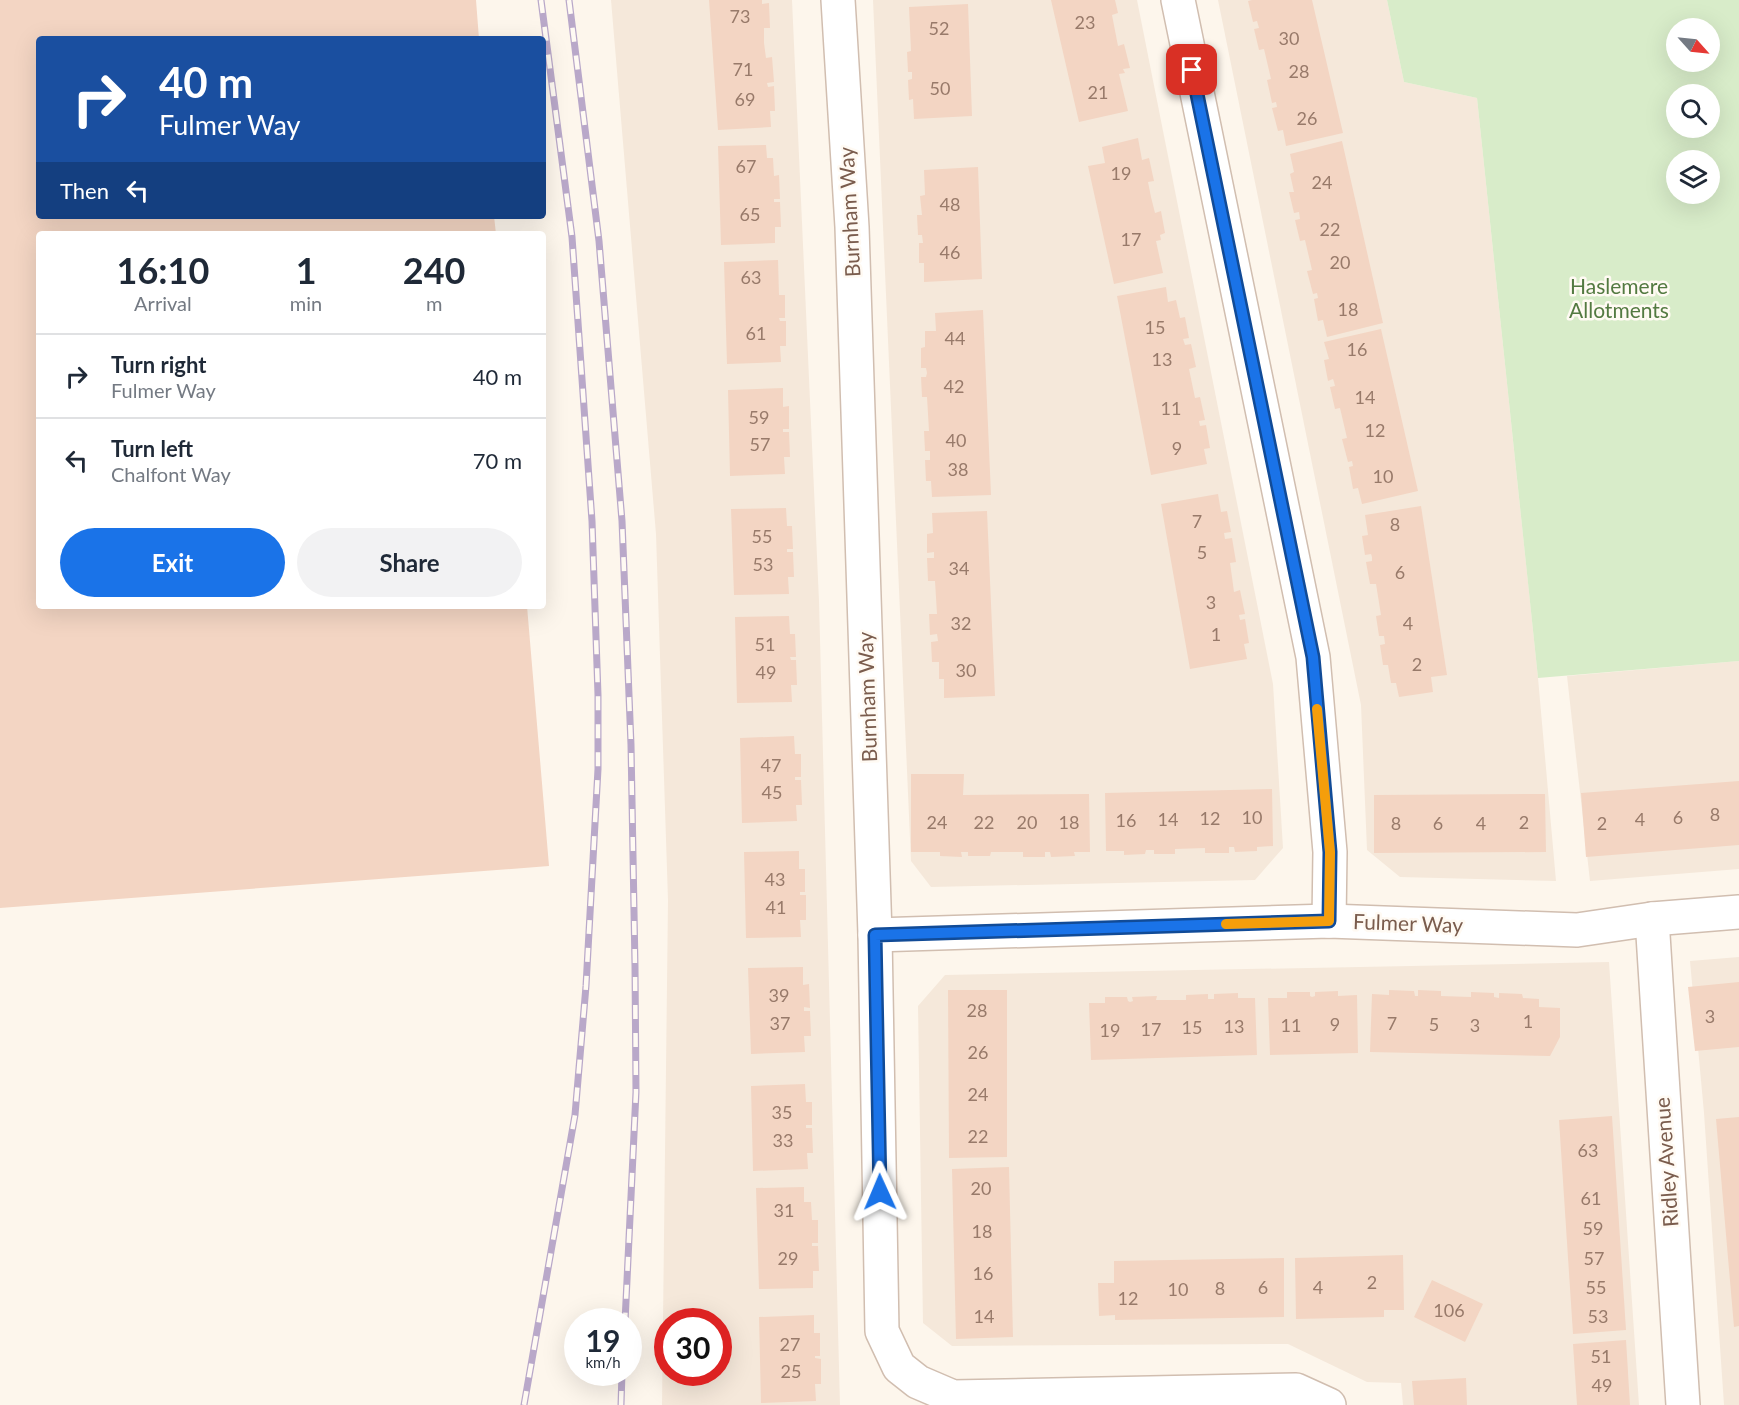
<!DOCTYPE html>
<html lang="en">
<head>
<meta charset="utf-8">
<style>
	body { margin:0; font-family:Lato,sans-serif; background:#f2f2f3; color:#1f2937; height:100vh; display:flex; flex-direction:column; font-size:22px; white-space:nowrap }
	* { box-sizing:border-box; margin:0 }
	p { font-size:20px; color:#747a83 }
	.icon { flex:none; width:33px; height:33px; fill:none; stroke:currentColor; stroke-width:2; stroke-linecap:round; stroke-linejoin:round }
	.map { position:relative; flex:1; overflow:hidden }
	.side { position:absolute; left:36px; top:231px; width:510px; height:378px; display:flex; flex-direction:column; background:#fff; border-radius:6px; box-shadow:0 6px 24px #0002 }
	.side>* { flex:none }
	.hud { position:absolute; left:36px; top:36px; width:510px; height:183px; border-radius:6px; box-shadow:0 6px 24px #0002; background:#1a4fa0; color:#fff; overflow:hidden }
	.needle { width:39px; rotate:117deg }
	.controls { position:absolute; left:1666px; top:18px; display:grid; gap:12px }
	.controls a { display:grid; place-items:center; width:54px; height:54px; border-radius:50%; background:#fff; box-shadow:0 6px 24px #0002; font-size:30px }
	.speed { position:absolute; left:564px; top:1308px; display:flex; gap:12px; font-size:30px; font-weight:700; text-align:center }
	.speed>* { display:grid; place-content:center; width:78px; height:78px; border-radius:50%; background:#fff; box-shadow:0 6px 24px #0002; line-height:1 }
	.speed small { font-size:15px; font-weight:400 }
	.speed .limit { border:9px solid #d22; background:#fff; color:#111 }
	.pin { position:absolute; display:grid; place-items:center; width:51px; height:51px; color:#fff; margin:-26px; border-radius:12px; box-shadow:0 3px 9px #0006 }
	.me { position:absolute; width:66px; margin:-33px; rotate:359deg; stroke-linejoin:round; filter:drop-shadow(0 0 4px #0008) }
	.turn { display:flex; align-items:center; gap:21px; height:126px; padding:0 24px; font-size:27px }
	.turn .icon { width:78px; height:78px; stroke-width:2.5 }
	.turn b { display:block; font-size:42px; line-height:51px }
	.then { display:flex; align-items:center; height:57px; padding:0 24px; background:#0003; gap:12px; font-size:22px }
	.eta { display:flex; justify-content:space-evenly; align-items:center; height:102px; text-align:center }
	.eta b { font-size:36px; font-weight:700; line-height:42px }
	.button { display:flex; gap:12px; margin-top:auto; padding:12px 24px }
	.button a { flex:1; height:69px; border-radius:36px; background:#1a73e8; color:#fff; font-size:24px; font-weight:700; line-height:69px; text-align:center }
	.button a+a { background:#f2f2f3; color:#1f2937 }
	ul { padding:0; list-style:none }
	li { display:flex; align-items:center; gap:18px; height:84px; padding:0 24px; border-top:2px solid #e0e1e3 }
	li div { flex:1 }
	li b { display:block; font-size:22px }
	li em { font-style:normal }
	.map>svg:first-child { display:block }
</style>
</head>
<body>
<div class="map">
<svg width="1739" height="1405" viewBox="0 0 1739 1405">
	<rect width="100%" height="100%" fill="#fdf6ec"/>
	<g fill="#f5e8da" fill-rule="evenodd">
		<path d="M611,0H792L819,601L840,1405H662L668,900L656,534ZM668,1322H718V1372H668Z"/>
		<path d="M873,0H1137L1273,684L1283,848L1255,880L931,887L911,861Z"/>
		<path d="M1218,0H1387L1404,82L1477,98L1538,678L1556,881L1400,877L1367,850L1361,705Z"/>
		<path d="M1739,661V869L1590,881L1567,676Z"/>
		<path d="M1739,957V1405H1724L1704,1113L1690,961Z"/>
		<path d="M1609,962L1639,1405H1403L1401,1383L1367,1382L1288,1344L952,1346L923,1323L918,1006L945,975Z"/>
	</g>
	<path fill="#d8ecc9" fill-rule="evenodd" d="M1387,0H1739V661L1538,678L1477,98L1404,82ZM1677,28H1710V62H1677ZM1677,94H1710V128H1677ZM1677,160H1710V194H1677Z"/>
	<g fill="#f3d5c3">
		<path d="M0,0H476L479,39H39V216H494L496,234H39V606H527L549,866L0,908Z"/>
		<path d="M709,0H762V4L769,3L770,28H764V43L766,58L772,57L774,82L767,83L768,87L774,86L775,111H770L771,127L718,130Z"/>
		<path d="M1051,0H1115L1118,13L1112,15L1118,46L1124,44L1130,68L1123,69L1125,73L1119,74L1128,111L1079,122Z"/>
		<path d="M1252,0H1312L1343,133L1286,146L1283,130L1278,131L1272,108L1277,107L1276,102L1272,103L1267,80L1271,79L1264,49L1259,50L1254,29L1259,28L1257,21L1253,22L1248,1Z"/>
		<path d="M968,4L972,116L914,119L913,99L909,100L908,80L912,79V72H908L907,52L911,51L909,7Z"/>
		<path d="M1138,138L1142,160L1149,158L1154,181L1148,182L1151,197L1155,213L1161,211L1165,233L1160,235L1161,240L1156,241L1163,273L1114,284L1088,166L1105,163L1102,147Z"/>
		<path d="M1342,141L1383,323L1327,337L1323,320L1318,321L1314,299L1318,298L1317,293L1313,294L1307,271L1312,270L1305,240L1300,241L1295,220L1300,219L1299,212L1294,213L1289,192H1294L1290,174L1294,172L1290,154Z"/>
		<path d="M766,145L767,158H773L774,176L779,175L780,199H774V202H780L781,227H775V243L721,245L718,146Z"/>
		<path d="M978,167L982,279L924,282V263H919V243H923L922,235H918L917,215H922L920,196L925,195L924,170Z"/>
		<path d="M778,260L779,295H785V318H779L780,321H786V346H780L781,362L727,364L724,262Z"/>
		<path d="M1166,287L1168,302L1176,300L1180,318L1185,317L1189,338L1183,339L1185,345L1191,344L1196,367L1189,369L1195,398L1200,397L1205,420L1199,421L1200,426L1206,425L1210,448L1204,449L1207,464L1151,475L1117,296Z"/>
		<path d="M983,310L991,495L932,497L931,481H926L925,460H930V451H925L924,431H929L927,397H922L921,377H926L927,373L926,368H921V348L925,347V331H936L935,313Z"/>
		<path d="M1381,329L1418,491L1362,504L1358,488L1353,489L1349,467L1353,466L1352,461L1348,462L1342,439L1347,438L1340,408L1335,409L1330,387L1335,386L1334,382L1333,379L1328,381L1324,360L1329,359L1324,342Z"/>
		<path d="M783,388V407L789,406V429H783V432H789L790,457H784L785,474L730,476L728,390Z"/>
		<path d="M1218,494L1221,512L1227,511L1231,532L1224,533L1225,539L1232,538L1236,562L1230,563L1232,577L1234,592L1240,590L1245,614L1239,615L1240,620L1245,619L1249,643L1244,644L1247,659L1190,669L1161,504Z"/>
		<path d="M1421,506L1447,675L1431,677L1433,692L1399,697L1396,683H1391L1388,665H1383L1380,645L1385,644L1384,636H1379L1376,616L1381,615L1376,584H1370L1366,562L1372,561V557L1371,554L1365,555L1362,536L1368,535L1365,515Z"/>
		<path d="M786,508L787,526H792L793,549H787V552H793L794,577H788L789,594L734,595L731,509Z"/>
		<path d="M987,511L995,696L944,698V679H939V662H932L931,642L938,641L937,634L930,635L929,614H937L935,581H928L927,558H934V552L927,553V534L933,533L932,513Z"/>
		<path d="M789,616L790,634H795L796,657H790L791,660H796L797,685H791L792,702L737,703L735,617Z"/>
		<path d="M794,736L795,754H801V777H795V780H801L802,805H796L797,821L742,823L740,738Z"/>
		<path d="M911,774H964L963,795L1089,794L1090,852H1074L1075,856L1051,857L1050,852H1045V857H1023V852H991L990,856H968V852H961L962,857L940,856V852H911Z"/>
		<path d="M1739,781V845L1586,857L1581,793Z"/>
		<path d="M1272,789L1273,846L1257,847V851L1235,852L1234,847H1229V853H1205V848L1175,849V854H1154V850H1146L1145,854L1124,855V851H1106L1105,793Z"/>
		<path d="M1545,794L1546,852L1374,853V795Z"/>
		<path d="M799,851V869H805V892H800V895H806V920H800L801,937L746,938L744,852Z"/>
		<path d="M803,967V985L809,984L810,1008L804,1007V1011H810L811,1036H804L805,1052L751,1054L748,968Z"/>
		<path d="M1739,982V1047L1695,1051L1688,987Z"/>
		<path d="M948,990H1007V1157L949,1158Z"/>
		<path d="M1389,990L1414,991L1415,996H1418V990L1441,991V996L1471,997V992L1494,993V997L1499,998V993L1522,994L1523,998L1539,999V1007L1560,1008V1037L1550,1056L1370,1052L1372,994L1389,995Z"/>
		<path d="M1338,991V996L1357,995L1358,1053L1270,1055L1268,998H1287V992H1310V996L1312,997L1315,996V992Z"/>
		<path d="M1238,993V998H1255L1257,1055L1091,1060L1089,1003H1105V997H1127L1128,1001L1130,1002L1133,1001L1132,997L1157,996L1156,1000H1186V995L1208,994V999H1214V994Z"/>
		<path d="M805,1084L806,1102H812V1125H806V1128H812L813,1153H807L808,1169L753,1171L751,1086Z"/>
		<path d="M1612,1116L1626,1330L1573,1334L1559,1120Z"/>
		<path d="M1739,1117V1326L1734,1327L1716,1119Z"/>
		<path d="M1009,1167L1013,1337L956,1339L952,1169Z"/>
		<path d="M804,1187V1202H811L812,1220H818V1243H812V1246H818L819,1271H813V1288L759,1289L756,1188Z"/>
		<path d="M1403,1255L1404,1310H1384V1317L1296,1319L1295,1258Z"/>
		<path d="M1284,1258V1317L1115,1320V1315L1099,1316L1098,1283H1114V1261Z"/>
		<path d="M1432,1280L1483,1304L1465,1342L1414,1317Z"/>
		<path d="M814,1315V1333H820V1356H815V1358L821,1359V1384H815L816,1401L761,1403L759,1317Z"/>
		<path d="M1626,1340L1630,1405H1577L1573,1344Z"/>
		<path d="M1466,1378L1467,1405H1414L1412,1381Z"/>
	</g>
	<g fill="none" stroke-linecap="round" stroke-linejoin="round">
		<defs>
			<g id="street">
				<path d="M838,0L852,227L875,935L882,1331L899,1367L918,1382L953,1397L1296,1390L1329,1405"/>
				<path d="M1178,0L1313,657L1330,852L1329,921"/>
				<path d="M1652,919L1683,1405"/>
				<path d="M875,935L1329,921L1577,930L1652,919L1739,912"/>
			</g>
		</defs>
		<use href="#street" stroke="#d1beb0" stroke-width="36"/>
		<use href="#street" stroke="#fff" stroke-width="33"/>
		<defs>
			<g id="rail">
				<path d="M569,0L599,241L622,521L631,745L635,966L636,1092L625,1322"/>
				<path d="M524,1405L575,1115L586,986L598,769V695L592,521L572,237L541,0"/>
				<path d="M621,1405L622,1372"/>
			</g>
		</defs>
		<use href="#rail" stroke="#b9a8c9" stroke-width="7"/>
		<use href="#rail" stroke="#fffaf3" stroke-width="4.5" stroke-dasharray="14" stroke-linecap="butt"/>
	</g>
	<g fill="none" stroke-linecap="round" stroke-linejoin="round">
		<defs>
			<path id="route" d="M880,1192L875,935L1329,921L1330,852L1313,657L1192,70"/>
		</defs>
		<use href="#route" stroke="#114b97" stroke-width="15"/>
		<use href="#route" stroke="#1a73e8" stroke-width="10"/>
		<path stroke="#f59e0b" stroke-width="10" d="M1226,924L1329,921L1330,852L1317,709"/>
	</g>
	<g text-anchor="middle" stroke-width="5" stroke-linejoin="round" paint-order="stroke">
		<g font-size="18" fill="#987a6a">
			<text x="740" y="23">73</text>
			<text x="1085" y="29">23</text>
			<text x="939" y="35">52</text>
			<text x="1289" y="45">30</text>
			<text x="743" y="76">71</text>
			<text x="1299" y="78">28</text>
			<text x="940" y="95">50</text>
			<text x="1098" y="99">21</text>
			<text x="745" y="106">69</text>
			<text x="1307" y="125">26</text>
			<text x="746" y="173">67</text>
			<text x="1121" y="180">19</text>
			<text x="1322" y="189">24</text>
			<text x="950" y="211">48</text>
			<text x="750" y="221">65</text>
			<text x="1330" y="236">22</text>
			<text x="1131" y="246">17</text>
			<text x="950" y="259">46</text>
			<text x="1340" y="269">20</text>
			<text x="751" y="284">63</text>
			<text x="1348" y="316">18</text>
			<text x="1155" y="334">15</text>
			<text x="756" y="340">61</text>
			<text x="955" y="345">44</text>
			<text x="1357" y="356">16</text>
			<text x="1162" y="366">13</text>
			<text x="954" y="393">42</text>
			<text x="1365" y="404">14</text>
			<text x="1171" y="415">11</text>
			<text x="759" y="424">59</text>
			<text x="1375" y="437">12</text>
			<text x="956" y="447">40</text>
			<text x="760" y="451">57</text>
			<text x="1177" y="455">9</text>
			<text x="958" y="476">38</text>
			<text x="1383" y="483">10</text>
			<text x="1197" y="528">7</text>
			<text x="1395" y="531">8</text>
			<text x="762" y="543">55</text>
			<text x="1202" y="559">5</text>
			<text x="763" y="571">53</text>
			<text x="959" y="575">34</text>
			<text x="1400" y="579">6</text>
			<text x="1211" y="609">3</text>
			<text x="961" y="630">32</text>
			<text x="1408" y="630">4</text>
			<text x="1216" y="641">1</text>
			<text x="765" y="651">51</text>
			<text x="1417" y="671">2</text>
			<text x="966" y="677">30</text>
			<text x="766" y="679">49</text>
			<text x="771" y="772">47</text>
			<text x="772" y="799">45</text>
			<text x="1715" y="821">8</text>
			<text x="1252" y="824">10</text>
			<text x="1678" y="824">6</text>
			<text x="1210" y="825">12</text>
			<text x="1168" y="826">14</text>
			<text x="1640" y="826">4</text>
			<text x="1126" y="827">16</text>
			<text x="937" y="829">24</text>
			<text x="984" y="829">22</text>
			<text x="1027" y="829">20</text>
			<text x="1069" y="829">18</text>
			<text x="1524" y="829">2</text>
			<text x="1396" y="830">8</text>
			<text x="1438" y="830">6</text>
			<text x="1481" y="830">4</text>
			<text x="1602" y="830">2</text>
			<text x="775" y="886">43</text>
			<text x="776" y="914">41</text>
			<text x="779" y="1002">39</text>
			<text x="977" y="1017">28</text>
			<text x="1710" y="1023">3</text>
			<text x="1528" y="1028">1</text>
			<text x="780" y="1030">37</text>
			<text x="1392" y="1030">7</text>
			<text x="1335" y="1031">9</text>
			<text x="1434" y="1031">5</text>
			<text x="1291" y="1032">11</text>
			<text x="1475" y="1032">3</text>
			<text x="1234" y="1033">13</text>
			<text x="1192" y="1034">15</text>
			<text x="1151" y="1036">17</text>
			<text x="1110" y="1037">19</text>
			<text x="978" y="1059">26</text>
			<text x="978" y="1101">24</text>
			<text x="782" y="1119">35</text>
			<text x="978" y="1143">22</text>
			<text x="783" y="1147">33</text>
			<text x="1588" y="1157">63</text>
			<text x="981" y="1195">20</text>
			<text x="1591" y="1205">61</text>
			<text x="784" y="1217">31</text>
			<text x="1593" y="1235">59</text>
			<text x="982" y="1238">18</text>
			<text x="788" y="1265">29</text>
			<text x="1594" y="1265">57</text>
			<text x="983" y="1280">16</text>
			<text x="1372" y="1289">2</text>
			<text x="1263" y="1294">6</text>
			<text x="1318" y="1294">4</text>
			<text x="1596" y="1294">55</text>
			<text x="1220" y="1295">8</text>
			<text x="1178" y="1296">10</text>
			<text x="1128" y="1305">12</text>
			<text x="1449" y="1317">106</text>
			<text x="984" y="1323">14</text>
			<text x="1598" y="1323">53</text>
			<text x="790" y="1351">27</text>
			<text x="1601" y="1363">51</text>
			<text x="791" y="1378">25</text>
			<text x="1602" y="1392">49</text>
		</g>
		<g font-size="21" fill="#7a5c4d" stroke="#fffaf3">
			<text transform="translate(850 212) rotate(-93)" y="7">Burnham Way</text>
			<text transform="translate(868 697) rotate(-92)" y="7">Burnham Way</text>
			<text transform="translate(1408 924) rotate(2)" y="7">Fulmer Way</text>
			<text transform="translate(1667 1162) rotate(-94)" y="7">Ridley Avenue</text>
		</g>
		<g font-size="21" fill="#537a41" stroke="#fffaf3">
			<text x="1619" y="294">Haslemere<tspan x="1619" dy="24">Allotments</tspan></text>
		</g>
	</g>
</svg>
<div class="controls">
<a><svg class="needle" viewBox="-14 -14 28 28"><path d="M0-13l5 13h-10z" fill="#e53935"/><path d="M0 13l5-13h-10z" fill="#747a83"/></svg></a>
<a><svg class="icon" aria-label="search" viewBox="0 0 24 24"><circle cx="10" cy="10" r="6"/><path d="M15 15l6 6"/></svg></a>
<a><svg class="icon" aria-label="layers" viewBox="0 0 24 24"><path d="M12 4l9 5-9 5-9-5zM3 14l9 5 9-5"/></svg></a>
</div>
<div class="speed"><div>19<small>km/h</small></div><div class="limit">30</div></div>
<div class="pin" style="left:1192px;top:70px;background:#d93025"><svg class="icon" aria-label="arrive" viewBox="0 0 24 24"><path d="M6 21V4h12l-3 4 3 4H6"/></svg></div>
<svg class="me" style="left:880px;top:1192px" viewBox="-20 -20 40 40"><path d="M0-17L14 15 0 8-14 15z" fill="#1a73e8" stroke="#fff" stroke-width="4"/></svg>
<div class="hud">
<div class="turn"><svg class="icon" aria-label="right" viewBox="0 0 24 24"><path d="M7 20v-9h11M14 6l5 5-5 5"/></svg><div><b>40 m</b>Fulmer Way</div></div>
<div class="then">Then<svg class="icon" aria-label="left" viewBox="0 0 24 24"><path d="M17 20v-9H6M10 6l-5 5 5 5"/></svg></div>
</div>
<section class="side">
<div class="eta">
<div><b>16:10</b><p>Arrival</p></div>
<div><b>1</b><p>min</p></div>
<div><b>240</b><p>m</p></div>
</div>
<ul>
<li><svg class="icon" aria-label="right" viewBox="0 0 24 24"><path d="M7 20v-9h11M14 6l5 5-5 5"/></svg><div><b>Turn right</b><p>Fulmer Way</p></div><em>40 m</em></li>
<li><svg class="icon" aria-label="left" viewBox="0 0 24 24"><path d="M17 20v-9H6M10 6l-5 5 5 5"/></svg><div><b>Turn left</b><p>Chalfont Way</p></div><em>70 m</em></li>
</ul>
<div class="button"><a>Exit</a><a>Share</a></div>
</section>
</div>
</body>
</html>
